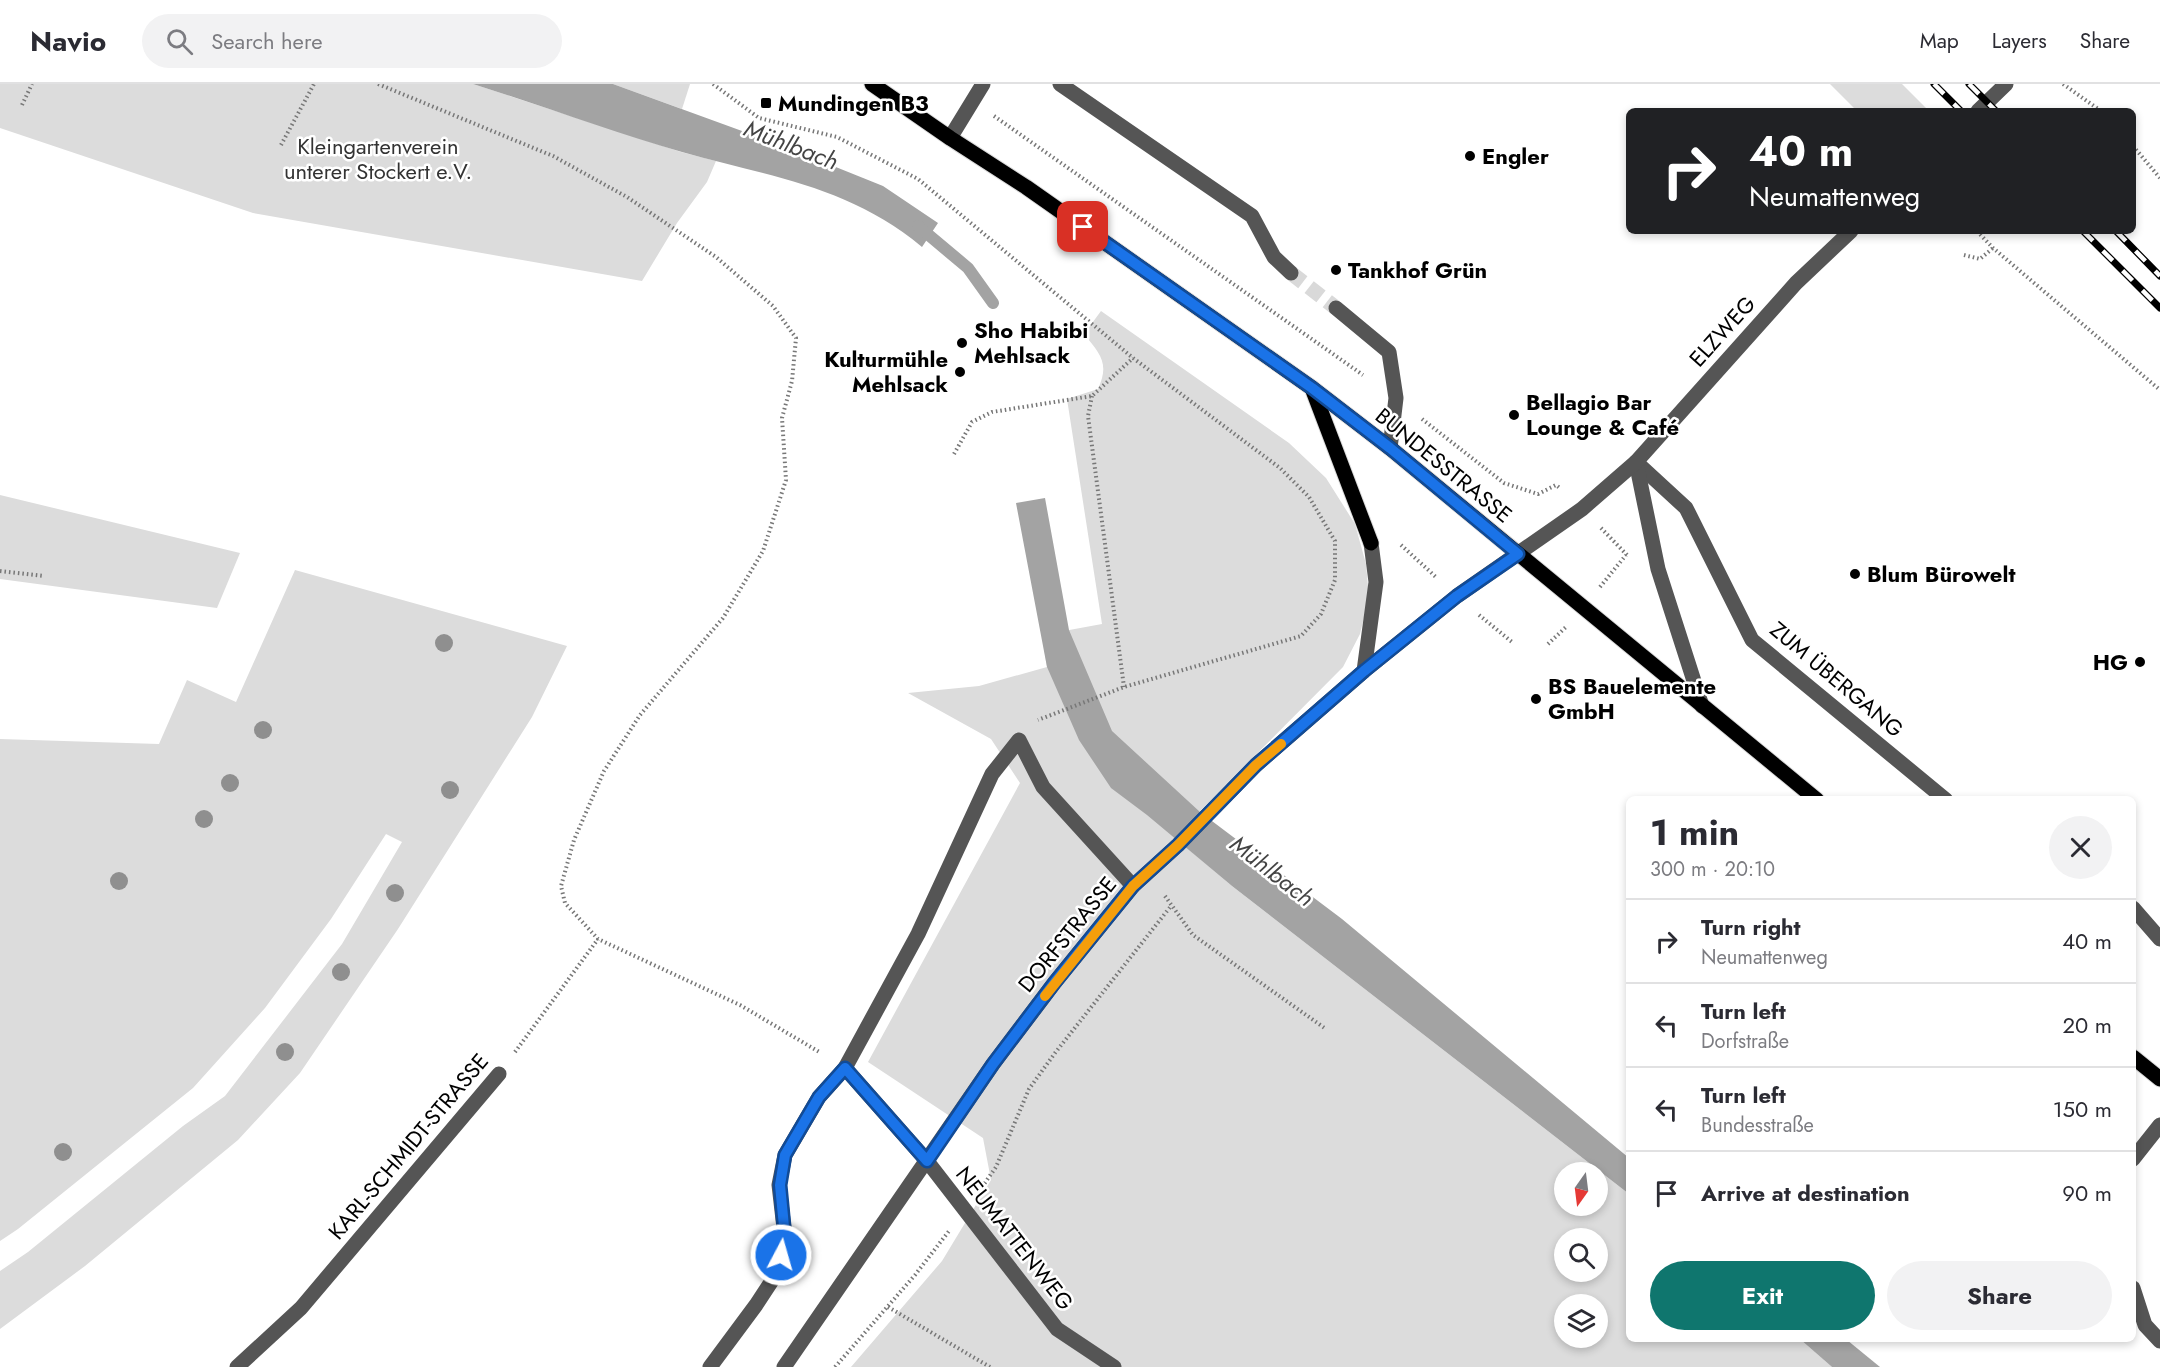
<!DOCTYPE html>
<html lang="en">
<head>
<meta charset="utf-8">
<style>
	body { margin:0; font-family:Jost,sans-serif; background:#f2f2f3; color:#2b2b33; height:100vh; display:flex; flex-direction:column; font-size:22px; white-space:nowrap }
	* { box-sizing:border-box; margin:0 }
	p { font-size:20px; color:#7c7c81 }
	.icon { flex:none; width:33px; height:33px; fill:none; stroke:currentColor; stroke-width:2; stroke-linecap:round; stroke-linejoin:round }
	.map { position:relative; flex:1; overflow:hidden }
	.drawer { position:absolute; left:1626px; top:712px; width:510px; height:546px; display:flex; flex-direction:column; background:#fff; border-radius:9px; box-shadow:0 3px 9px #0003 }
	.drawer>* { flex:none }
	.top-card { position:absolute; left:1626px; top:24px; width:510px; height:126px; border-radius:9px; box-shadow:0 3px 9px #0003; background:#202124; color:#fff; overflow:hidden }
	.needle { width:39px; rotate:194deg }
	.controls { position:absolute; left:1554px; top:1078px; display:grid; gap:12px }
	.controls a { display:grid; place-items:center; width:54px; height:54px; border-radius:50%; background:#fff; box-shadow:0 3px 9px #0003; font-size:30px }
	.pin { position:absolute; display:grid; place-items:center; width:51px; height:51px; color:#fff; margin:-26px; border-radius:12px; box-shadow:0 3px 9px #0006 }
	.me { position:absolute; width:66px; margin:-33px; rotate:6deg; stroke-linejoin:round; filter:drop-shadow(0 0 4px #0008) }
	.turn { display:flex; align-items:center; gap:21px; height:126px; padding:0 24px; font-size:27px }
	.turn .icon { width:78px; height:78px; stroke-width:2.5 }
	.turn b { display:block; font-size:42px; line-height:51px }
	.round { display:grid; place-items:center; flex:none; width:63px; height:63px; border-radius:32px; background:#f2f2f3 }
	.head { display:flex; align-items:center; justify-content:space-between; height:102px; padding:0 24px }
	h1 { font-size:36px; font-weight:700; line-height:45px }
	.button { display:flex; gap:12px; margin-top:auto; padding:12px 24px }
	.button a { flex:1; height:69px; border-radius:36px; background:#0f766e; color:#fff; font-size:24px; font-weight:700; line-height:69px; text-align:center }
	.button a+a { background:#f2f2f3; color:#2b2b33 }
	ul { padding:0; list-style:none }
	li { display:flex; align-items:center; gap:18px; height:84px; padding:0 24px; border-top:2px solid #e1e1e2 }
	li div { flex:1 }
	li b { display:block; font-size:22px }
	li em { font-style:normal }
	header { display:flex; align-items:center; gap:36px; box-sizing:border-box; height:84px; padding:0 30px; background:#fff; border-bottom:2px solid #e1e1e2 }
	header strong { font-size:28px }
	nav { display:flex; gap:33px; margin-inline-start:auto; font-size:21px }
	.search { width:420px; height:54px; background:#f2f2f3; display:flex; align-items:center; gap:15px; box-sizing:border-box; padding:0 21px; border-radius:33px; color:#7c7c81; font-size:22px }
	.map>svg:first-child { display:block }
</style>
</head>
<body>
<header>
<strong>Navio</strong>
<div class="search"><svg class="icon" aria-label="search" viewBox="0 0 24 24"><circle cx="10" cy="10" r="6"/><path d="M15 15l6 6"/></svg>Search here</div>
<nav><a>Map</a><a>Layers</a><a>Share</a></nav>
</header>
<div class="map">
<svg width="2160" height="1283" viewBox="0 0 2160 1283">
	<rect width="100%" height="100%" fill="#fff"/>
	<g fill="#dcdcdc" fill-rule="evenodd">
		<path d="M0,0H473L681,68L716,77L707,98L677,139L642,197L253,129L0,44Z"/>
		<path d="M613,0H690L682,25Z"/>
		<path d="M1830,0H1902L1929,27H1857Z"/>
		<path d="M1101,227L1289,359L1326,394L1355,440L1366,480L1369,513L1360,550L1343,583L1174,753L1232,802L1629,1110V1256H1801L1832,1283H851L942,1177L991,1096L983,1054L868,978L1020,699L991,655L908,609L979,602L1047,583L1042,551L1102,540L1067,315L1098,305C1110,279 1100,270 1084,250ZM1564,1089H1598V1122H1564ZM1564,1155H1598V1188H1564ZM1564,1221H1598V1254H1564Z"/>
		<path d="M0,411L240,469L217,524L0,495Z"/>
		<path d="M295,486L567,562L532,633L398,845L300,989L238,1056L85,1182L0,1245V1187L28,1168L183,1042L225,1012L342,860L402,758L386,750L331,835L265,924L193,1004L18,1145L0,1157V655L159,660L187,596L236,618Z"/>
	</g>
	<g fill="#a3a3a3">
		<path d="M473,0H613L786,63L883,102L938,139L922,163C849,102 770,93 682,68C612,48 543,22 473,0Z"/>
		<path d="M1045,414L1069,546L1112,647L1200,728L1342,835L1629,1074V1110L1232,802L1147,731L1111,704L1079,656L1047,583L1016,419Z"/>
		<path d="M1801,1256H1847L1880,1283H1832Z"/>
	</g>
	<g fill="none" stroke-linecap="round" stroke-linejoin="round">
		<path stroke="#a3a3a3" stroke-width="12" d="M918,142L968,184L993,219"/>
		<path stroke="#d9d9d9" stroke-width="15" stroke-dasharray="15 8" stroke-linecap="butt" d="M1291,189L1336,224"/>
		<defs>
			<g id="major">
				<path d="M872,0L950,54L1026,103L1312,304L1390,364L1817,716"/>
				<path d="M1312,304L1371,459"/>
				<path d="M2133,973L2160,995"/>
			</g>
		</defs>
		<use href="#major" stroke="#dbdbdb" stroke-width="17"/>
		<g stroke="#777" stroke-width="4" stroke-dasharray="1.5 3" stroke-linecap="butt">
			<path d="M378,0L553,72L627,113L716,173L773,222L796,254L792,297L782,334L786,396L763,467L723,534L640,631L604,687L574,756L561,802L565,819L598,855L740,921L821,969"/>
			<path d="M713,0L759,34L837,53L918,95L1133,274L1280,384L1309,413L1335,457V496L1321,530L1301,552L1124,603L1038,636"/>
			<path d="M2063,0L2101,27"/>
			<path d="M22,21L32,0"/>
			<path d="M994,32L1363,291"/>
			<path d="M281,61L314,0"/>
			<path d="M2133,62L2160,94"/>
			<path d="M1977,147L1993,164L2160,306"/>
			<path d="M1964,171L1980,175L1993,164"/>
			<path d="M1092,312L1088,332L1124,603"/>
			<path d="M1422,335L1504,399L1538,410L1556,401L1561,405"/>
			<path d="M954,370L972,338L992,328L1092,312L1133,274"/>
			<path d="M1601,444L1627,471"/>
			<path d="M1401,461L1437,494"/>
			<path d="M0,487L44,492"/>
			<path d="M1600,503L1626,471"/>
			<path d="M1479,531L1512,558"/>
			<path d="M1548,560L1566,543"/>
			<path d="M1165,812L1193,851L1326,945"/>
			<path d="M515,968L598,855"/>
			<path d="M982,1103L996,1083L1029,1005L1055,969L1171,822"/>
			<path d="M888,1223L990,1283"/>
			<path d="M835,1283L915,1191L949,1147"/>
		</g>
		<g stroke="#555" stroke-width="15">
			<path d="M1060,0L1252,132L1274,173L1291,189"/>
			<path d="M1978,27L2006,0"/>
			<path d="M950,54L983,0"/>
			<path d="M1336,224L1389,268L1396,314L1390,364"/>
			<path d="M1636,378L1686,424L1752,556L1946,716"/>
			<path d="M1636,378L1658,485L1702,622"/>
			<path d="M1364,587L1376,498L1371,459"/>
			<path d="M2133,824L2160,855"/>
			<path d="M845,984L927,1077L1057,1245L1114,1283"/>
			<path d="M2133,1075L2160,1041"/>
			<path d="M2133,1204L2145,1241L2160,1257"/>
			<path d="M237,1283L301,1224L499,990"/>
			<path d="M710,1283L756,1221L777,1189L785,1153L779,1101L785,1071L819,1013L845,984L918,850L992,690L1019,656L1043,703L1133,802"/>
			<path d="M784,1283L993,980L1055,898L1133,802L1178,761L1256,681L1364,587L1457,512L1582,425L1636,378L1796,199L1851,147"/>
		</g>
		<use href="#major" stroke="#000" stroke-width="15"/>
		<defs>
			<g id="rail">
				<path d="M1934,0L1961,27"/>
				<path d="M1969,0L1996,27"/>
				<path d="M2083,147L2160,224"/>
				<path d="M2116,147L2160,192"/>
			</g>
		</defs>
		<use href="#rail" stroke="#000" stroke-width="7"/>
		<use href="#rail" stroke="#fff" stroke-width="4.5" stroke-dasharray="14" stroke-linecap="butt"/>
	</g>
	<g fill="#8f8f8f">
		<circle cx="444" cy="559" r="9"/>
		<circle cx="263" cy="646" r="9"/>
		<circle cx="230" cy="699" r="9"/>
		<circle cx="450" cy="706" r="9"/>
		<circle cx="204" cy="735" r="9"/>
		<circle cx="119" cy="797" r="9"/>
		<circle cx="395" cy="809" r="9"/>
		<circle cx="341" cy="888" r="9"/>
		<circle cx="285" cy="968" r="9"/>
		<circle cx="63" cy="1068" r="9"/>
	</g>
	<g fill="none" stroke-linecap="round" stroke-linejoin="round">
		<defs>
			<path id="route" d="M781,1171L785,1153L780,1101L785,1071L819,1013L845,984L927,1077L993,980L1055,898L1133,802L1178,761L1256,681L1364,587L1457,512L1518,470L1390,364L1312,304L1083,143"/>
		</defs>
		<use href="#route" stroke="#114b97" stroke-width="15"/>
		<use href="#route" stroke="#1a73e8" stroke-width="10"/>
		<path stroke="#f59e0b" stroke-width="10" d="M1045,912L1133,802L1178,761L1256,681L1281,660"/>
	</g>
	<g fill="#000" stroke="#fff" stroke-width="2">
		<rect x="760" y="13" width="12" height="12" rx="3"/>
		<circle cx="1470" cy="72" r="6"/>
		<circle cx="1336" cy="186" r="6"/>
		<circle cx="962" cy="259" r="6"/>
		<circle cx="960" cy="288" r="6"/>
		<circle cx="1514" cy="331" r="6"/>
		<circle cx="1855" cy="490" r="6"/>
		<circle cx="2140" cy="578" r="6"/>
		<circle cx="1536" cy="615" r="6"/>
	</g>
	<g text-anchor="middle" stroke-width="5" stroke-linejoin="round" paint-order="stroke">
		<g font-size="22" font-weight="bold" fill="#000" stroke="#fff" text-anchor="start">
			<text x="778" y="27">Mundingen B3</text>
			<text x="1482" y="80">Engler</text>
			<text x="1348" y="194">Tankhof Grün</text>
			<text x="974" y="254">Sho Habibi<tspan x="974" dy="25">Mehlsack</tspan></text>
			<text x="948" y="283" text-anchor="end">Kulturmühle<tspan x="948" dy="25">Mehlsack</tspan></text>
			<text x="1526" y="326">Bellagio Bar<tspan x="1526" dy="25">Lounge &amp; Café</tspan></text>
			<text x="1867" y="498">Blum Bürowelt</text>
			<text x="2128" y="586" text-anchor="end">HG</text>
			<text x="1548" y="610">BS Bauelemente<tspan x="1548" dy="25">GmbH</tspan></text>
		</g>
		<g font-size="22" fill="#333" stroke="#fff">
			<text x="378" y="70">Kleingartenverein<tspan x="378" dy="25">unterer Stockert e.V.</tspan></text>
		</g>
		<g font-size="22" fill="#000" stroke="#fff">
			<text transform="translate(1722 247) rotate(-48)" y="8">ELZWEG</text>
			<text transform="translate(1444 381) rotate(39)" y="8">BUNDESSTRASSE</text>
			<text transform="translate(1837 595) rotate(40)" y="8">ZUM ÜBERGANG</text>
			<text transform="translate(1067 850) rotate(-51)" y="8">DORFSTRASSE</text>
			<text transform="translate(408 1062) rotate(-50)" y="8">KARL-SCHMIDT-STRASSE</text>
			<text transform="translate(1015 1154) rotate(52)" y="8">NEUMATTENWEG</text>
		</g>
		<g font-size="24" font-style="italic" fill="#444" stroke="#fff">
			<text transform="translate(791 61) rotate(21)" y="8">Mühlbach</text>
			<text transform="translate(1272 787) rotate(38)" y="8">Mühlbach</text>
		</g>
	</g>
</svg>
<div class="controls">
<a><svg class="needle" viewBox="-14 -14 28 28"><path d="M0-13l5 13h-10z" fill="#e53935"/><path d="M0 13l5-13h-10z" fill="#7c7c81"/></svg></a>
<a><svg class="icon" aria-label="search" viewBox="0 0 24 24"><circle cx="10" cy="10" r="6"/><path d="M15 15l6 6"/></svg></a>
<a><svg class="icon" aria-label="layers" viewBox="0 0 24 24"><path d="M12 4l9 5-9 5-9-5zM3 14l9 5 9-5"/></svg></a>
</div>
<div class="pin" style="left:1083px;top:143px;background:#d93025"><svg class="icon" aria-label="arrive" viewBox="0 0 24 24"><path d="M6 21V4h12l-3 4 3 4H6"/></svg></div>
<svg class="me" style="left:781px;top:1171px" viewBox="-20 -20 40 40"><circle r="17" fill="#1a73e8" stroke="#fff" stroke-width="3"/><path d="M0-11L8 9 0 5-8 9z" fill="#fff"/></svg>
<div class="top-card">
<div class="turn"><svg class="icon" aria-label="right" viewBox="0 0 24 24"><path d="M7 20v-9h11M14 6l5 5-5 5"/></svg><div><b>40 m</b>Neumattenweg</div></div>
</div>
<section class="drawer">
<div class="head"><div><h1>1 min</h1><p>300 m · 20:10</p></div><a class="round"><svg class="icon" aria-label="close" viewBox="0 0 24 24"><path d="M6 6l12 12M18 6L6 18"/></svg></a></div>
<ul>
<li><svg class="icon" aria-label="right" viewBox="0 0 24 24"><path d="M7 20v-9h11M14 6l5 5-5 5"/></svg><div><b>Turn right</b><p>Neumattenweg</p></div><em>40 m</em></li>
<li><svg class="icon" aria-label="left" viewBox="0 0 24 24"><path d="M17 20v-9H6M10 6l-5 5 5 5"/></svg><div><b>Turn left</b><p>Dorfstraße</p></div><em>20 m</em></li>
<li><svg class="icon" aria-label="left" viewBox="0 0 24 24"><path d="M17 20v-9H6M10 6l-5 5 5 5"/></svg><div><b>Turn left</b><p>Bundesstraße</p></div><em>150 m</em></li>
<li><svg class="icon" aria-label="arrive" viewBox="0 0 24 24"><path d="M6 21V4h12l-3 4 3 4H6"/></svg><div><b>Arrive at destination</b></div><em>90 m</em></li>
</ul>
<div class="button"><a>Exit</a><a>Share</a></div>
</section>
</div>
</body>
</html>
